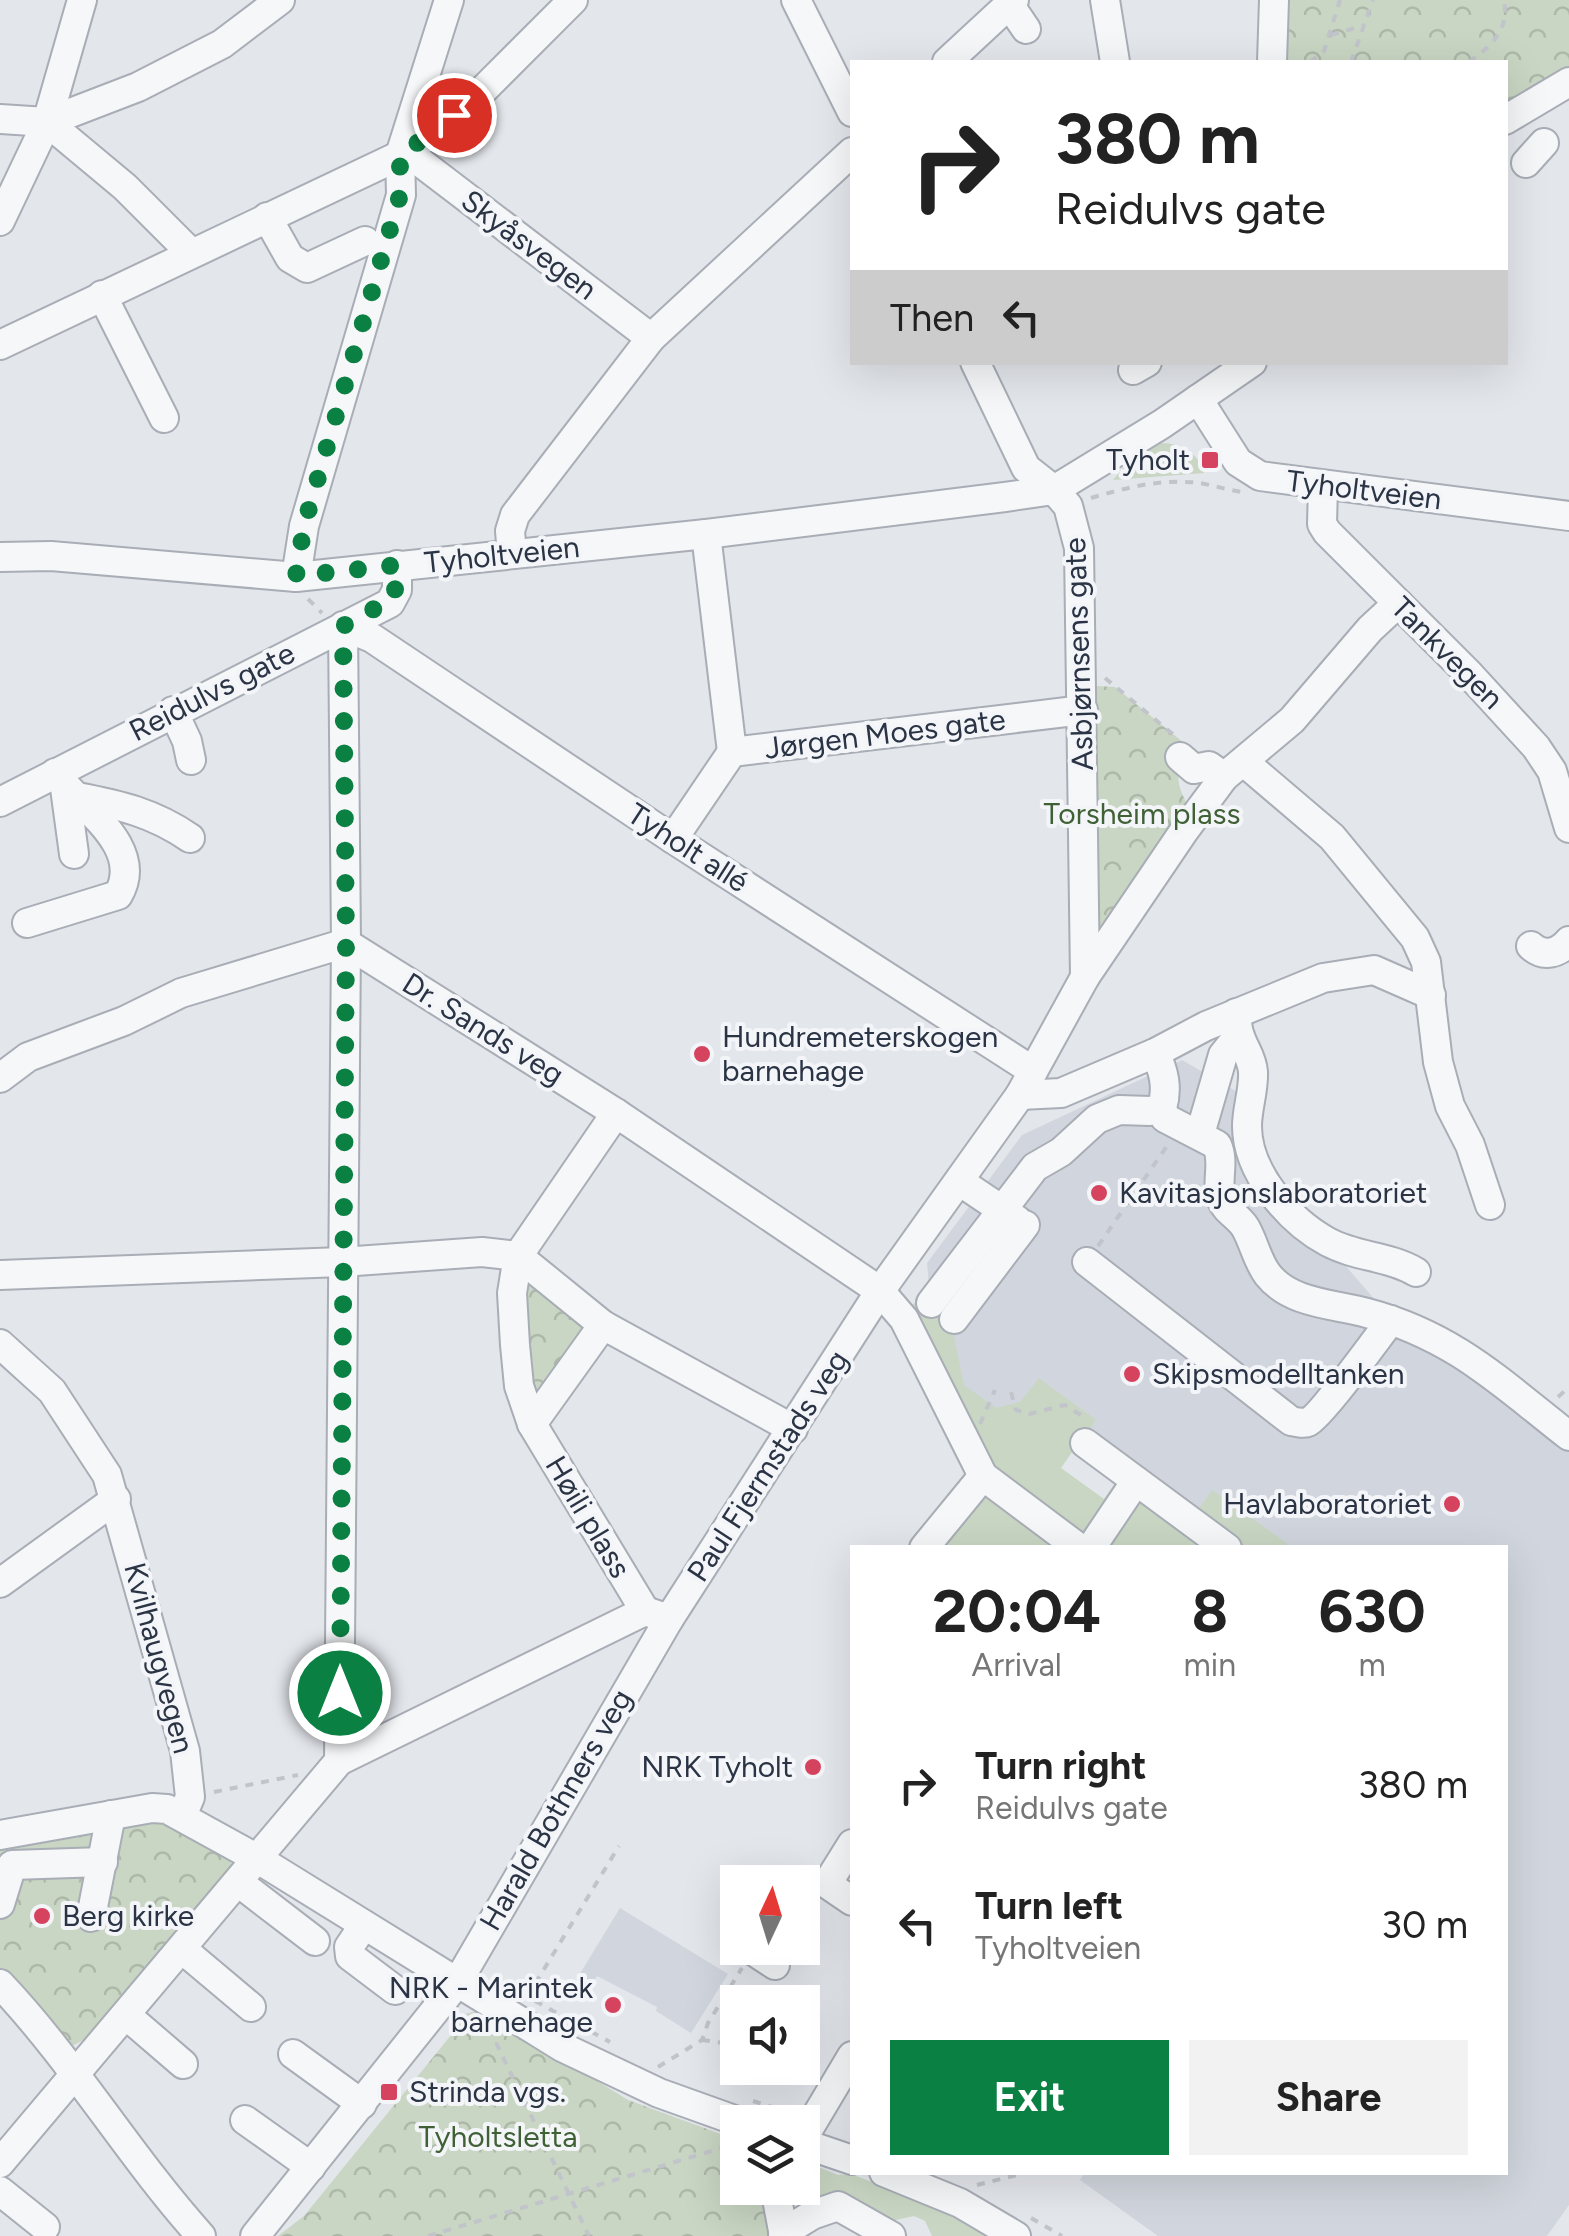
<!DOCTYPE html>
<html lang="en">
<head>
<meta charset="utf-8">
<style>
	body { margin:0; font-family:Figtree,sans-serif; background:#f2f2f2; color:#222; height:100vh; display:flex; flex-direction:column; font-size:38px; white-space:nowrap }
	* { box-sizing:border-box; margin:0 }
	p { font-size:32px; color:#767676 }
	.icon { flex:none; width:55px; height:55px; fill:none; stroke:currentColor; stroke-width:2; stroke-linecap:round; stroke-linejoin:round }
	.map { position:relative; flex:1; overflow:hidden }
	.sheet { position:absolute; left:850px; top:1545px; width:658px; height:630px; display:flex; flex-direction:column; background:#fff; border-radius:0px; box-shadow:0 10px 40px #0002 }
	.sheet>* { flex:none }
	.banner { position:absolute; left:850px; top:60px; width:658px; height:305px; border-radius:0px; box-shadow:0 10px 40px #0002; background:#fff; color:#222; overflow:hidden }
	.needle { width:65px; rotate:4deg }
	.controls { position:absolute; left:720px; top:1865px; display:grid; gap:20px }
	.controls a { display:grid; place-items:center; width:100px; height:100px; border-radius:0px; background:#fff; box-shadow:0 10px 40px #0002; font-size:50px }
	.pin { position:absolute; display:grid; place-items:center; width:85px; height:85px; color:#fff; margin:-42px; border:5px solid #fff; border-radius:50%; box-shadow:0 2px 10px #0007 }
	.me { position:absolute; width:110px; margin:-55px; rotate:0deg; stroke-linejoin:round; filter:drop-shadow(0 0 8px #0008) }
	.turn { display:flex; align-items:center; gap:35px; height:210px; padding:0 40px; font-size:45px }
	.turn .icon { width:130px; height:130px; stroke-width:2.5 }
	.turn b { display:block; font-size:70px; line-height:85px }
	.then { display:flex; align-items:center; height:95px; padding:0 40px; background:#0003; gap:20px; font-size:38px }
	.eta { display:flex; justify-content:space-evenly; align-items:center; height:170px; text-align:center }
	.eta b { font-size:60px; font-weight:700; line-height:70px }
	.button { display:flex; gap:20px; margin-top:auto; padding:20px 40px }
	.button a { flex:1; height:115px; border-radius:0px; background:#0b8043; color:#fff; font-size:40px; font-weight:700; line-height:115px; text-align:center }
	.button a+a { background:#f2f2f2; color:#222 }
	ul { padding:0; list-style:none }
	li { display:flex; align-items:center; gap:30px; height:140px; padding:0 40px }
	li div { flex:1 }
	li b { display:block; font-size:38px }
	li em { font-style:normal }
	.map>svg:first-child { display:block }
</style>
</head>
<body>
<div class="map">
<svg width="1569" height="2236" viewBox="0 0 1569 2236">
	<defs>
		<pattern id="park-crowns" width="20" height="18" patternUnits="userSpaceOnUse" patternTransform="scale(2.5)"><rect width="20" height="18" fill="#c9d6c3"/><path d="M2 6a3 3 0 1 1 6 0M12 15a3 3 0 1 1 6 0" fill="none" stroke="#adb8a9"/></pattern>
	</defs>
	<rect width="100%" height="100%" fill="#e3e6eb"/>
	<g fill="#d1d6de">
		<path d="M1182,1060L1253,1101L1271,1179L1388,1315L1569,1447V2205L1547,2236H1158L1080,2180L1085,2172H1505V1548L1228,1547L1068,1432L991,1455L932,1322L927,1263L1022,1135Z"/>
		<path d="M620,1908L728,1974L691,2033L656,2011L657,2007L597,1976L584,1997L570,1990Z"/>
	</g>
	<g fill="#c9d6c3" fill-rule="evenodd">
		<path d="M1162,443C1181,443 1200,455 1204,473L1113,480L1127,463Z"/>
		<path d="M917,1301L952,1327L964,1385L996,1408L1020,1402L1039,1378L1096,1420L1079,1444L1188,1524L1212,1490L1292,1547H1096L991,1473L908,1308ZM1077,1445L1120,1476L1104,1499L1061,1468Z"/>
		<path d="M986,1494L1062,1548H935Z"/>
		<path d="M821,2168L838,2175L851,2174L929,2204L995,2236H932L925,2221L914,2216L887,2222L799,2217L796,2188H802L803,2171Z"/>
	</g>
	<g fill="url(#park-crowns)">
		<path d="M1274,0H1569V84L1505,121V62H1272Z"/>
		<path d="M1097,686L1115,687L1184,743C1174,777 1176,787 1195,817L1113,936L1099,925Z"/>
		<path d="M524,1276L591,1325L540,1404L526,1378Z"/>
		<path d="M160,1820L230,1859L232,1867L85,2039L74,2045L62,2044L0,1968V1845Z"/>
		<path d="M481,2010L628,2100L737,2140L738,2188H759L770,2236H278L304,2216L456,2029L453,2026L461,2015Z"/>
	</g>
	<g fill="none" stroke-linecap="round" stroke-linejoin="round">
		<defs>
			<g id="minor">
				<path d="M796,0L852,112"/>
				<path d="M1105,0L1115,62"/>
				<path d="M1009,4L1026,29"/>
				<path d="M947,62L1014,0"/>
				<path d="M1272,62L1274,0"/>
				<path d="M0,119L47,122L138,87L222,44L280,0"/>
				<path d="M1505,120L1569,82"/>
				<path d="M47,122L125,187L191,253"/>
				<path d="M407,152L651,338"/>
				<path d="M1526,163L1544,143"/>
				<path d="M267,217L290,258L307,268L365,241"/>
				<path d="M0,221L47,122L82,0"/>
				<path d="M102,295L164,418"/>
				<path d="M0,345L407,152L477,96L573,0"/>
				<path d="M975,362L1026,468L1054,490L1068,506L1079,548L1085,977"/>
				<path d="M1133,370L1147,362"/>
				<path d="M1198,399L1238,462L1260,476L1569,516"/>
				<path d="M1323,486L1322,524L1327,532L1469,674L1536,747L1552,771L1569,828"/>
				<path d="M706,534L732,752"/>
				<path d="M512,554L510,531L515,515L651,338L852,152"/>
				<path d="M0,557L51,556L296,577L706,534L1005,497L1054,490L1162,424L1252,362"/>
				<path d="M296,577L304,526L401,195L400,155L449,0"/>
				<path d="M173,711L187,741L191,760"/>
				<path d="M1180,757L1194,769L1209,766L1224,777"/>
				<path d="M1244,762L1332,837L1415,938L1426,962L1438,1062L1450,1106L1470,1145L1490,1205"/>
				<path d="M65,788L74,854"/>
				<path d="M77,797C120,805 154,813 190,838"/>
				<path d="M0,802L390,603L397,590V565"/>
				<path d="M673,839L732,752L1083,710"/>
				<path d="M27,923L118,895C147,846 77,805 55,773"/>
				<path d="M1531,946C1544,958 1559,953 1569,941"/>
				<path d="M1236,1013C1237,1020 1237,1029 1240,1036C1244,1049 1252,1057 1253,1072C1254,1090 1247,1108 1247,1126C1247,1172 1289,1221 1328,1242C1356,1257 1389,1256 1416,1272"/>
				<path d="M0,1078L28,1057L124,1021L181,993L346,943L616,1113L880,1291L904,1319L983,1476L1079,1548"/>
				<path d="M1020,1095L1061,1093L1155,1053L1206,1026L1323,978L1374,970L1431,995"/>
				<path d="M1162,1108L1165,1118L1217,1145C1225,1163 1216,1180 1221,1198C1225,1211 1238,1216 1245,1227C1254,1242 1257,1261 1268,1275C1291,1304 1335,1304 1367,1313C1454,1336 1501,1383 1569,1436"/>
				<path d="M1200,1134L1223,1055L1239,1035"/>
				<path d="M959,1181L1017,1220"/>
				<path d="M518,1256L512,1293L515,1345L519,1386L532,1424L645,1611"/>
				<path d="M518,1256L603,1325L793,1429"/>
				<path d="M1087,1262L1291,1421C1296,1422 1304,1424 1308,1422C1320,1417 1379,1336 1391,1320"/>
				<path d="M0,1275L342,1262L482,1252L518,1256L616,1113"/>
				<path d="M931,1303L1035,1167L1061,1152L1097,1119L1119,1110L1150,1111L1162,1108C1168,1088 1164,1071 1155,1053"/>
				<path d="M954,1319L1025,1225"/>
				<path d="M0,1344L52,1391L107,1475L185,1751L190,1797L182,1816"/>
				<path d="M532,1424L603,1325"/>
				<path d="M1085,1443L1227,1548"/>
				<path d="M924,1548L983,1476"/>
				<path d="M1091,1548L1136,1481"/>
				<path d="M0,1583L116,1499"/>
				<path d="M339,1761L346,943L343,626L372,638L673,839L1033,1071"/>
				<path d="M0,1835L152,1808L167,1809L258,1859L562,2047L659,2093L740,2122"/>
				<path d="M852,1844L827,1884L852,1901"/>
				<path d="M238,1882L315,1941"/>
				<path d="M0,1904L12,1865L103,1862"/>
				<path d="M91,1917L111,1815"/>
				<path d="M364,1925L349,1947L350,1956L395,1990"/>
				<path d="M749,1948L775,1965"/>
				<path d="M182,1949L251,2007"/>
				<path d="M0,1984C74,2062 129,2156 201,2236"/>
				<path d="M126,2015L183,2064"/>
				<path d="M293,2054L362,2104"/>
				<path d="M245,2120L311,2167"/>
				<path d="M802,2140L852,2056"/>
				<path d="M802,2143L852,2160"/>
				<path d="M0,2163L339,1761L645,1611L669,1619"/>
				<path d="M884,2172L960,2203L1016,2236"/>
				<path d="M775,2188L784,2236"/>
				<path d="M0,2191L45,2227"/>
				<path d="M783,2233L812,2215L838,2206L891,2236"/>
				<path d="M255,2236L457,1983L669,1619L880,1291L1020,1095L1085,977L1184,831L1224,777L1292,720L1370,629L1398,603"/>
			</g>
		</defs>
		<use href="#minor" stroke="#a8adb6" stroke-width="32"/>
		<g stroke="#c1c4ca" stroke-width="4" stroke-dasharray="8 8" stroke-linecap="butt">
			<path d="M1331,35L1365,25"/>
			<path d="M1310,62L1324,51L1340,0"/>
			<path d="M1351,62L1373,0"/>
			<path d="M1469,62C1492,45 1509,31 1504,0"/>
			<path d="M1091,498C1122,489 1154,480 1187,482C1206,482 1224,490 1243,492"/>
			<path d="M308,599L322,613"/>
			<path d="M1105,678L1175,736"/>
			<path d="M1098,1246L1167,1146"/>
			<path d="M1011,1392L1016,1410L1029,1414L1065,1405L1087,1419"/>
			<path d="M1558,1397L1569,1387"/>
			<path d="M980,1424L995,1390"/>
			<path d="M214,1792L298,1775"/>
			<path d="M796,1882H807"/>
			<path d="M527,1997L619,1846"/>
			<path d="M535,2001L610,2042"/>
			<path d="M489,2028L589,2236"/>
			<path d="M702,2040L724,2043"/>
			<path d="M658,2067L702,2040L708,2023L742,1968"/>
			<path d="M753,2101L791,2113"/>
			<path d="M977,2185L1021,2174"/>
			<path d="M1031,2218L1062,2236"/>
			<path d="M428,2236L735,2144"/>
		</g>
		<use href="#minor" stroke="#f6f7f9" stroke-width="28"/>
	</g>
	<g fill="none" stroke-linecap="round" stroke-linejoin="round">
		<path stroke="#0b8043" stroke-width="18" stroke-dasharray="0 32.4" d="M340,1693L346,943L343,626L394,598L398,565L296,576L304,526L400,195V156L454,115"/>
	</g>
	<g fill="#d5435f" stroke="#f3f5f8" stroke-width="4">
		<rect x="1200" y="450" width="20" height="20" rx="5"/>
		<circle cx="702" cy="1054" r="10"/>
		<circle cx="1099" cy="1193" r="10"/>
		<circle cx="1132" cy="1374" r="10"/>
		<circle cx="1452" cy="1504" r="10"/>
		<circle cx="813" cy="1767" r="10"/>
		<circle cx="42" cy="1916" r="10"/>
		<circle cx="613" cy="2005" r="10"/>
		<rect x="379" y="2082" width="20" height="20" rx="5"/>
	</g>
	<g text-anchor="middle" stroke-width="8" stroke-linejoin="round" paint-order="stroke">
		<g font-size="30" fill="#2a3445" stroke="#f3f5f8">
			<text transform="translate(529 245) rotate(37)" y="10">Skyåsvegen</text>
			<text transform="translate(1364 490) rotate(7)" y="10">Tyholtveien</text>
			<text transform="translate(502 555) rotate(-6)" y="10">Tyholtveien</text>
			<text transform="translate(1447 653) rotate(45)" y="10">Tankvegen</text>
			<text transform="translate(1079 654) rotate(-92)" y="10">Asbjørnsens gate</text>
			<text transform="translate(212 692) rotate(-27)" y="10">Reidulvs gate</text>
			<text transform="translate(885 734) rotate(-7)" y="10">Jørgen Moes gate</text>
			<text transform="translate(688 848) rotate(33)" y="10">Tyholt allé</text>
			<text transform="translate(483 1029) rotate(32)" y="10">Dr. Sands veg</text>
			<text transform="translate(768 1466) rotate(-57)" y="10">Paul Fjermstads veg</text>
			<text transform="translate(588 1517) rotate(59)" y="10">Høili plass</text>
			<text transform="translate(159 1658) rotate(75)" y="10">Kvilhaugvegen</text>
			<text transform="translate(556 1810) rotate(-60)" y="10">Harald Bothners veg</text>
		</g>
		<g font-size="30" fill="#2a3445" stroke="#f3f5f8" text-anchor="start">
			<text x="1190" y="470" text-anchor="end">Tyholt</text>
			<text x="722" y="1047">Hundremeterskogen<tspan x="722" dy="34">barnehage</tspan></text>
			<text x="1119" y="1203">Kavitasjonslaboratoriet</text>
			<text x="1152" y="1384">Skipsmodelltanken</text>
			<text x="1432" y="1514" text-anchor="end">Havlaboratoriet</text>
			<text x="793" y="1777" text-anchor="end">NRK Tyholt</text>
			<text x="62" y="1926">Berg kirke</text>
			<text x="593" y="1998" text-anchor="end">NRK - Marintek<tspan x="593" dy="34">barnehage</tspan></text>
			<text x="409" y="2102">Strinda vgs.</text>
		</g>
		<g font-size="30" fill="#406136" stroke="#f3f5f8">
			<text x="1142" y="824">Torsheim plass</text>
			<text x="498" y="2147">Tyholtsletta</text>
		</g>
	</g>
</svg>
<div class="controls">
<a><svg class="needle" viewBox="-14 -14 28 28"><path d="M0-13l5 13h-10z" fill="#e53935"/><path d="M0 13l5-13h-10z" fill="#767676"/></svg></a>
<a><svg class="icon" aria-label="sound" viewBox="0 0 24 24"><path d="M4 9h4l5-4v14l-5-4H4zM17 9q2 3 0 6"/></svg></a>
<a><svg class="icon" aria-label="layers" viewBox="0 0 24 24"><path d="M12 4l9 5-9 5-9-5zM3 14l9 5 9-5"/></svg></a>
</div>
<div class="pin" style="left:454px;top:115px;background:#d93025"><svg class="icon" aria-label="arrive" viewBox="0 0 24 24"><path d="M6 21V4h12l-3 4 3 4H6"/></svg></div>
<svg class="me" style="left:340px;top:1693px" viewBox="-20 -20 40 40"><circle r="17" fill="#0b8043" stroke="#fff" stroke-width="3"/><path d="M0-11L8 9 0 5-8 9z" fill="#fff"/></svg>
<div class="banner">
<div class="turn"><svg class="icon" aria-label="right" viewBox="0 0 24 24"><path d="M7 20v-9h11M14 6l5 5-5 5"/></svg><div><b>380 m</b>Reidulvs gate</div></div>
<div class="then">Then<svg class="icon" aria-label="left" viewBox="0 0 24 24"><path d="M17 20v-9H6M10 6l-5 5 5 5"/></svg></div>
</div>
<section class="sheet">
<div class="eta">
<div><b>20:04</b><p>Arrival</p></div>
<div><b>8</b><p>min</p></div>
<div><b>630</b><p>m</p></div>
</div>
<ul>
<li><svg class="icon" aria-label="right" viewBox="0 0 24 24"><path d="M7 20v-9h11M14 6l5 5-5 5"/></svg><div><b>Turn right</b><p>Reidulvs gate</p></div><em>380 m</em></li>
<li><svg class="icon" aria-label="left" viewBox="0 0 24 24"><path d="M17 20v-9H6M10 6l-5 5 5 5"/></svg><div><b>Turn left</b><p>Tyholtveien</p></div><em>30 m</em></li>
</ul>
<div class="button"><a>Exit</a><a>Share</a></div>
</section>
</div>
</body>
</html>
